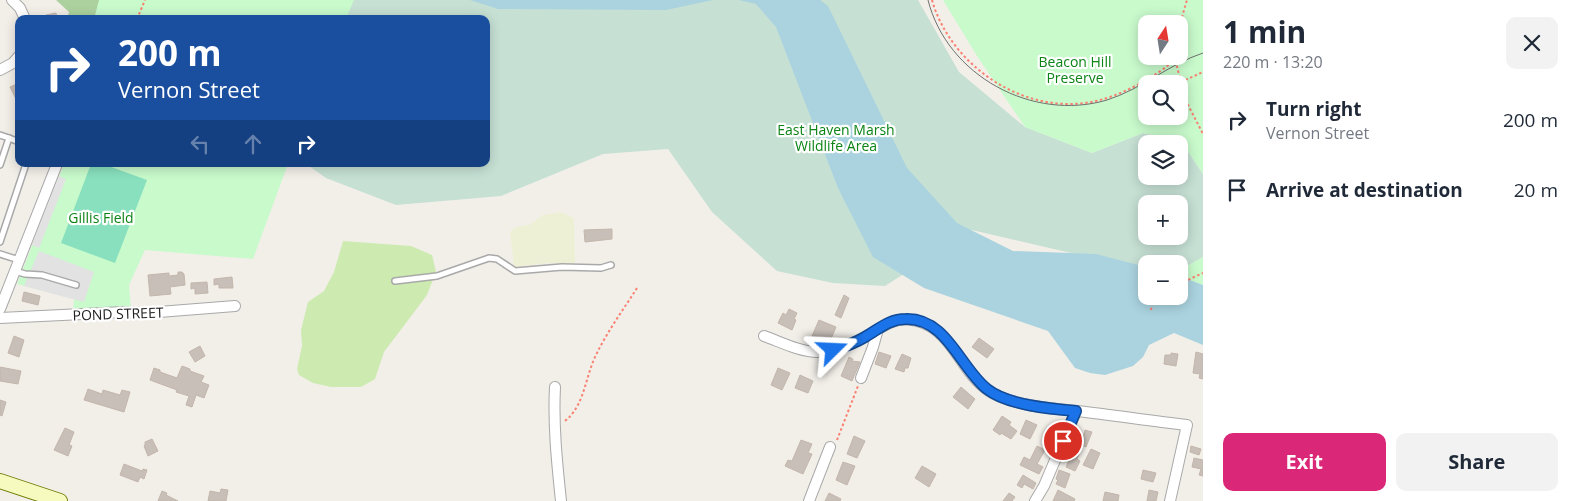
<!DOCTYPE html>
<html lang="en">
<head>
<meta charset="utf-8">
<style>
	body { margin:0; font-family:"Open Sans",sans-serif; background:#f2f2f3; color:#1f2937; height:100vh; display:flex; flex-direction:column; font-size:19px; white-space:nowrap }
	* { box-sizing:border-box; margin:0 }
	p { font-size:16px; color:#747a83 }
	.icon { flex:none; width:28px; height:28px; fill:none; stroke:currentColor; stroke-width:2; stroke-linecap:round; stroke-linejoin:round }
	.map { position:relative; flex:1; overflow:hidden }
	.drawer { display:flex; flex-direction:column; background:#fff; width:375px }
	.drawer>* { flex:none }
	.guide { position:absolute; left:15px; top:15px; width:475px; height:152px; border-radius:10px; box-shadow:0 2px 12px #0003; background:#1a4fa0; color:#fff; overflow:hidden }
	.needle { width:32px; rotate:12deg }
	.tools { position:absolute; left:1138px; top:15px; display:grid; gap:10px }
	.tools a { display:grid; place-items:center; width:50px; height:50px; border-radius:10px; background:#fff; box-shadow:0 2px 12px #0003; font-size:25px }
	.pin { position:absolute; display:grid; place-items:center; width:42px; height:42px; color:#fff; margin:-21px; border:2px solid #fff; border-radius:50%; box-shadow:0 1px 5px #0007 }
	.me { position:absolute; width:55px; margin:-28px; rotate:69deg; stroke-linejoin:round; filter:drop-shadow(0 0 4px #0008) }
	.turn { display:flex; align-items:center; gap:18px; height:105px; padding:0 20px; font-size:22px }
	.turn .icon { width:65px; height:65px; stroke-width:2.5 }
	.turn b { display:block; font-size:35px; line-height:42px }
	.lanes { display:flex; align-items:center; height:48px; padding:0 20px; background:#0003; justify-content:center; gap:25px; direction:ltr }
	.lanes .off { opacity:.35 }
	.round { display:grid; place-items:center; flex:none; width:52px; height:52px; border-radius:10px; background:#f2f2f3 }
	.head { display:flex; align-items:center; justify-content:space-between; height:85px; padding:0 20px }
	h1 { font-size:30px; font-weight:700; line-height:38px }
	.primary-button { display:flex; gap:10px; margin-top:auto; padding:10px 20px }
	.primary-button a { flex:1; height:58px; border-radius:10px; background:#db2777; color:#fff; font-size:20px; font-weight:700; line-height:58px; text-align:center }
	.primary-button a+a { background:#f2f2f3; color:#1f2937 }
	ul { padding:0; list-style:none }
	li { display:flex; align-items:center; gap:15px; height:70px; padding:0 20px }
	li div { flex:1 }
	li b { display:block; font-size:19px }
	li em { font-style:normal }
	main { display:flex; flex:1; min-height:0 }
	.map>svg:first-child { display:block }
</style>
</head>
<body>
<main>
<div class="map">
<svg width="1203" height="501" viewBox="0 0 1203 501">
	<rect width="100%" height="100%" fill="#f2efe9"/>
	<path fill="#eef0d5" d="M560,212L574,218L575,263H547L514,267L510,232L516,227L529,225L543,215Z"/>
	<path fill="#cdebb0" d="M343,241L411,246L432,255L436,272L427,295L384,352L375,379L361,387H331L313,383L299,375L297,369L302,346L301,330L308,302L324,291L334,272Z"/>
	<path fill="#add19e" d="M56,0H199L194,19H67L69,12Z"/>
	<path fill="#c6e0d4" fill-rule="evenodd" d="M174,0H918L959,72L1025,127L1092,153L1143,133L1181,141L1203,174V257L1189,265L1146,264V267L1071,253L972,230L885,286L833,283L777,271L712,212L668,149L603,154L501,196L396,205L326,178L306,164H486V19H171ZM1146,144H1179V176H1146ZM1146,204H1179V236H1146Z"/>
	<g fill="#c8facc" fill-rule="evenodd">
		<path d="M99,0H354L346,19H94Z"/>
		<path d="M943,0H1203V174L1181,141L1143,133L1092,153L1025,127L977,56ZM1146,24H1179V56H1146ZM1146,84H1179V116H1146Z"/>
		<path d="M64,164H288L253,259L145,250L129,285L131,309L73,311L74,299L17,284Z"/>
		<path d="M1203,257V285L1179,276V265H1189Z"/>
	</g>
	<path fill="#88e0be" d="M91,164H103L147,180L115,263L61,243Z"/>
	<g fill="#e2e2e2">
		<path d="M59,176L66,179L39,248L32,245Z"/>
		<path d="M39,251L94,272L84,302L24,286Z"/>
	</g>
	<g fill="#aad3df">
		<path d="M470,0H713L666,10L498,9Z"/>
		<path d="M739,0H820L828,6L907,168L957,223L1013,251L1096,254L1146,267V296H1179V276L1203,285V345L1174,333L1149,345L1143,357L1133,366L1105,375L1090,373L1075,368L1048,331L924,288L873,257L838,188L776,27L756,4Z"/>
	</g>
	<g fill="#c7bfb8" stroke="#c4b6ab">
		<path d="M56,13L57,17L63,16L64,19H47L46,15Z"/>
		<path d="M19,83V102L18,103L10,87Z"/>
		<path d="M612,229V239L585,242L584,230Z"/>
		<path d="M178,272H182L184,274L185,285L170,287L171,294L150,296L148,275L169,273V276L178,275Z"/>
		<path d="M232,277L233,288H219V284L214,285V279Z"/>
		<path d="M207,282L208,293L195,294V288L191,289V283Z"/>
		<path d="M24,292L40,296L38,305L22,301Z"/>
		<path d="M844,295L849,298L841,318L835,315Z"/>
		<path d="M789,309L797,313L794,319L796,320L792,330L778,323L783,313L786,315Z"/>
		<path d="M819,320L836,327L828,346L816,341L818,339L812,336Z"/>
		<path d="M14,336L24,340L19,357L8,353Z"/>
		<path d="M979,338L994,349L987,358L972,347Z"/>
		<path d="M200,346L205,356L195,362L189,352Z"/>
		<path d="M879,352L891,356L886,368L875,364Z"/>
		<path d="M1196,352L1203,354V379L1199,378L1200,374L1193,373Z"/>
		<path d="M1171,353L1178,354L1176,366L1164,364L1165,355H1171Z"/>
		<path d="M902,354L911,358L908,368H905L904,372L895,369Z"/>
		<path d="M849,357L853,359L852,361L860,362L852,381L841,376Z"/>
		<path d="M182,366L190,369V371L204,376L201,382L209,385L204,398L196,395L192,407L186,405L189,396L176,392L177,390L150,380L154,368L160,370V372L177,378Z"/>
		<path d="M0,367L21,371L18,384L0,381Z"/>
		<path d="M778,368L790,373L782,390L771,385Z"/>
		<path d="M800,375L813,381L808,393L795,388Z"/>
		<path d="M961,387L975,399L968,409L953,397Z"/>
		<path d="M88,389L102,394L103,390L120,395L122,390L130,392L124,412L84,400Z"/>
		<path d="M0,400L6,402L2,416L0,415Z"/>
		<path d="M1002,416L1011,422L1009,425L1017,431L1011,439L1001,433L1000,435L993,430Z"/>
		<path d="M1026,420L1037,425L1030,439L1020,434Z"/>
		<path d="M65,428L74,432L69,445L72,446L68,456L54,450Z"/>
		<path d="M1085,430L1092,432L1086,447L1081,445Z"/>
		<path d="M854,436L865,441L857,458L847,454Z"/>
		<path d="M152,439L158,451L148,456L144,446L145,445V442Z"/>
		<path d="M801,440L812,444L808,453L812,454L803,474L785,466L788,460L792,461Z"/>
		<path d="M1037,446L1045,450L1037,464L1043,467L1039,474L1020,465L1024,457L1030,460Z"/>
		<path d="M1191,446L1201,449L1199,455L1190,452Z"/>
		<path d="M1073,449L1080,452L1077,459L1080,461L1075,471L1066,467L1070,458L1067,456L1068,453L1071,454Z"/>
		<path d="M1091,449L1100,453L1093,469L1083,465Z"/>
		<path d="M1194,458L1203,460V476L1199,475L1201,469L1192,467Z"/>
		<path d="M843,462L855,466L847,485L836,480Z"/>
		<path d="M124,464L142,471L143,469L147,470L144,479L140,477L138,482L120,475Z"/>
		<path d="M922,466L936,474L929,487L915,478Z"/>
		<path d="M1059,470L1070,474L1065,488L1056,484L1058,480L1056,479Z"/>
		<path d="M1143,470L1156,473L1153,482L1141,479Z"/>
		<path d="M1023,475L1036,483L1033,489L1024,484L1022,488L1017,485Z"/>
		<path d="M221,489L228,490L226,501H208L210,491L220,493Z"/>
		<path d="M1058,490L1075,499L1074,501H1053Z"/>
		<path d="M1149,490L1158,492L1156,501H1147Z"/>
		<path d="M162,491L167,493L166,495L178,501H158Z"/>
		<path d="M1105,492L1119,495L1118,501H1103Z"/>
		<path d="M829,493L841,499L840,501H825Z"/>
		<path d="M1009,493L1015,497L1012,501H1003Z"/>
	</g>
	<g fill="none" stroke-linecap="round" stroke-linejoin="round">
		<defs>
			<g id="service">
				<path d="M0,135L9,138"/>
				<path d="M0,165L9,138L19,142"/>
				<path d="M0,242L26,164"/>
				<path d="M0,254L19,260"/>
				<path d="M15,271L25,274L42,275L76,285"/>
				<path d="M395,281L437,276L489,258L497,259L515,271L562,267L601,268L611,265"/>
			</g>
			<g id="minor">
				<path d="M12,0L20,8L25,19"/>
				<path d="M0,70L13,63L19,56"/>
				<path d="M0,309L57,164"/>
				<path d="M0,318L124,312L146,313L235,306"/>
				<path d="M764,336C781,342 800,352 818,352C835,351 850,345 865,337C883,327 894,315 917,321C953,330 960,372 989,391C1012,406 1051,408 1077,411C1114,415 1150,421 1187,425L1170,501"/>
				<path d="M861,378L873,347L878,329"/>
				<path d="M555,387C553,425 557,463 561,501"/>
				<path d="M809,501L830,447"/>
				<path d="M1035,501L1044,486L1076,411"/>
			</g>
			<path id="secondary" d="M0,481L60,501"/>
		</defs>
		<use href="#service" stroke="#a9a9a9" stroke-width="8"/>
		<use href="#minor" stroke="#a9a9a9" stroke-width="12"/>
		<use href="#secondary" stroke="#707d05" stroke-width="16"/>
		<g stroke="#fa8072" stroke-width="2" stroke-dasharray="2.5 2.5" stroke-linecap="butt">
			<path d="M932,0C951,67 1026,117 1096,101C1118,96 1141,84 1159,72C1165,68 1169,64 1175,61"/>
			<path d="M137,19L145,0"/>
			<path d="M1179,27L1187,0"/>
			<path d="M1174,56L1187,103L1203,134"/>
			<path d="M1181,82L1203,72"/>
			<path d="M1179,284L1203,273"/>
			<path d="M1151,310L1152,303L1156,296"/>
			<path d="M565,421C585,405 585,377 596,355C607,332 623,310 637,288"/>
			<path d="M837,440L858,386"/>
		</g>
		<use href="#service" stroke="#fff" stroke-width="5"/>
		<use href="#minor" stroke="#fff" stroke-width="10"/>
		<use href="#secondary" stroke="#f7fabf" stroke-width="14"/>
		<path stroke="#707070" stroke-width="1" d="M928,0C947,76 1033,122 1107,100C1142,89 1169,64 1203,53"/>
	</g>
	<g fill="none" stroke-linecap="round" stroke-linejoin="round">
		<defs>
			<path id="route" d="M833,350C844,347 855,343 865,337C879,329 889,319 906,319C947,318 960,368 987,389C1007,405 1051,409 1076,411L1063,441"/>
		</defs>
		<use href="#route" stroke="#114b97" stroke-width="12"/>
		<use href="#route" stroke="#1a73e8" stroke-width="9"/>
	</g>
	<g text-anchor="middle" stroke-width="4.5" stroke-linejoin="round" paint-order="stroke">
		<g font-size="14" fill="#0c8416" stroke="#fff">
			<text x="1075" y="67">Beacon Hill<tspan x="1075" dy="16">Preserve</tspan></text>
			<text x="836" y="135">East Haven Marsh<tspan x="836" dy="16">Wildlife Area</tspan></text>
			<text x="101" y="223">Gillis Field</text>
		</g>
		<g font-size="14" fill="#222" stroke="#fff">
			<text transform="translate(118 314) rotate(-2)" y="5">POND STREET</text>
		</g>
	</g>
</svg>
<div class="tools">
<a><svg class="needle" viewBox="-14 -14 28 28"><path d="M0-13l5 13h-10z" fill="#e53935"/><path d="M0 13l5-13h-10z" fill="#747a83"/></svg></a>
<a><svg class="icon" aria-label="search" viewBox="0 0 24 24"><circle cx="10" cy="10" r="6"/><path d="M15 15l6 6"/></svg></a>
<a><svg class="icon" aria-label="layers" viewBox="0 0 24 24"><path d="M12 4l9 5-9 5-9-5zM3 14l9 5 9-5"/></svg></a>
<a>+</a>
<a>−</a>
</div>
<div class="pin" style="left:1063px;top:441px;background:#d93025"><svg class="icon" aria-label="arrive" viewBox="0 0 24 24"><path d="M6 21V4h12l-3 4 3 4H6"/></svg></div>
<svg class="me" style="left:833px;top:350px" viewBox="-20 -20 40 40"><path d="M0-17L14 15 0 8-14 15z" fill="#1a73e8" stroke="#fff" stroke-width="4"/></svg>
<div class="guide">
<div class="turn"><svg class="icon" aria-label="right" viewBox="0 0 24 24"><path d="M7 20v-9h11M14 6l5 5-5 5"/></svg><div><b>200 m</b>Vernon Street</div></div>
<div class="lanes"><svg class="icon off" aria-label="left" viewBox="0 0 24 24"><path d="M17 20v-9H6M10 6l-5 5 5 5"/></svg><svg class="icon off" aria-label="ahead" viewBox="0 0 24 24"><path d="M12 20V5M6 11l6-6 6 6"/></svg><svg class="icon" aria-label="right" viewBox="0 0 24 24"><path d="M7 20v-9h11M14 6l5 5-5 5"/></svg></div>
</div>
</div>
<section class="drawer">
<div class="head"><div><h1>1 min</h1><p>220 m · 13:20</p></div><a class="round"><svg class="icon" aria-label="close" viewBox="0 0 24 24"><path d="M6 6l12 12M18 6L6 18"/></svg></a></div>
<ul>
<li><svg class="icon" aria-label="right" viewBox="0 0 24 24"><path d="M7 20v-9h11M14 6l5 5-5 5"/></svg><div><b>Turn right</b><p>Vernon Street</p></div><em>200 m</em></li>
<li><svg class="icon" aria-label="arrive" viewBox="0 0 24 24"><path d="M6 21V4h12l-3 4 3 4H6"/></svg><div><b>Arrive at destination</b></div><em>20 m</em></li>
</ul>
<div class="primary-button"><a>Exit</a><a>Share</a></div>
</section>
</main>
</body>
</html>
